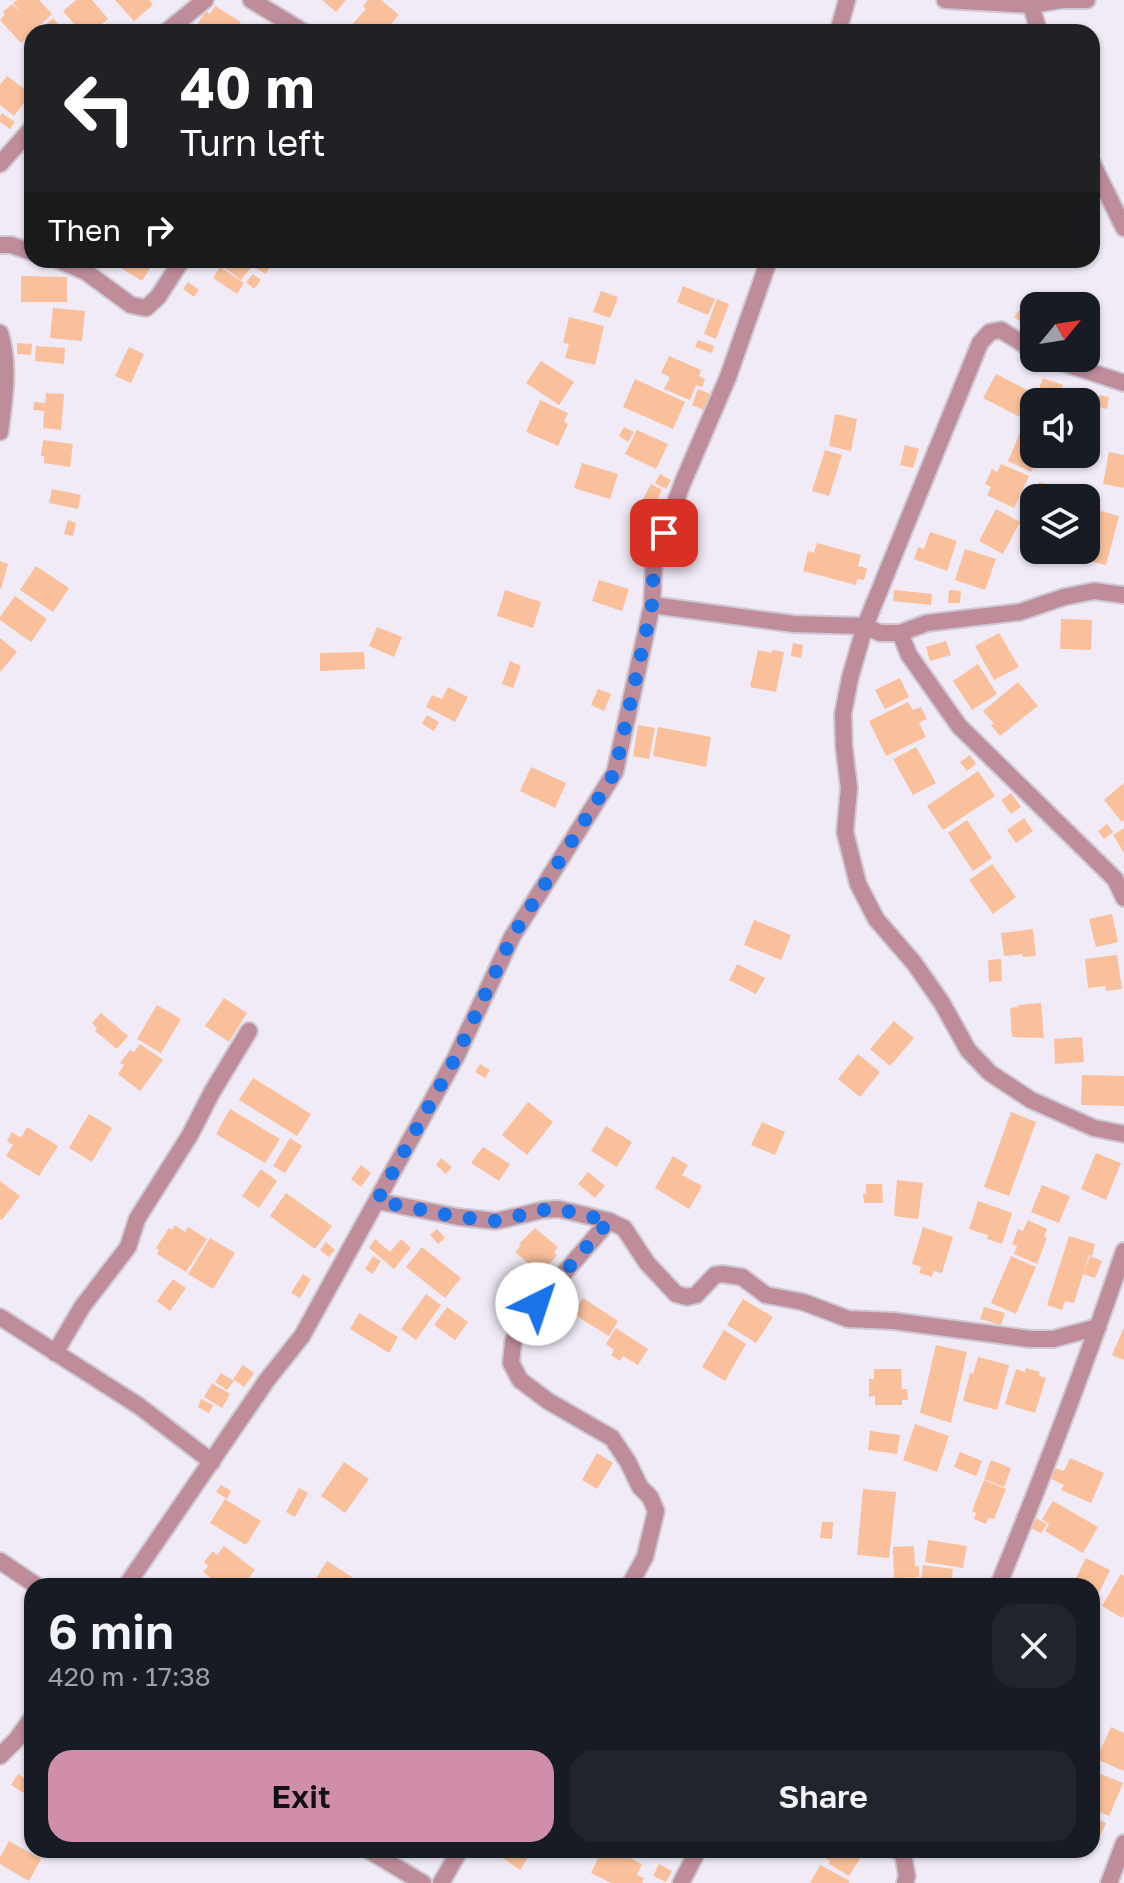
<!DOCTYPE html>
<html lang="en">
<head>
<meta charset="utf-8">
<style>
	body { margin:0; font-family:"Golos Text",sans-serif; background:#20242c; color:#f1f3f6; height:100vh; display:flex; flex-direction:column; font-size:30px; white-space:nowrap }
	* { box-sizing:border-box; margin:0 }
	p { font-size:26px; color:#9ea1a6 }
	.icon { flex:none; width:44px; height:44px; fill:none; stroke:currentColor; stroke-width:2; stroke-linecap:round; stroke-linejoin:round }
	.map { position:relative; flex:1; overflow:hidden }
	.panel { position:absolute; left:24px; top:1578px; width:1076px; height:280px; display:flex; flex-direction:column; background:#171b24; border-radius:24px; box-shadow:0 2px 6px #0004 }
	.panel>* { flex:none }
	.top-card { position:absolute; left:24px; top:24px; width:1076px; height:244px; border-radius:24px; box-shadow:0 2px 6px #0004; background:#202124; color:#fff; overflow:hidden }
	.needle { width:52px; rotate:60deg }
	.buttons { position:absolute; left:1020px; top:292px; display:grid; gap:16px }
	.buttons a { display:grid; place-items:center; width:80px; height:80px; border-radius:16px; background:#171b24; box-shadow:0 2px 6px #0004; font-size:40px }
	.pin { position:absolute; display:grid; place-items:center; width:68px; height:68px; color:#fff; margin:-34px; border-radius:16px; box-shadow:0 4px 12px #0006 }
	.me { position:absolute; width:88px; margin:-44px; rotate:41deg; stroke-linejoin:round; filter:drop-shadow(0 0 6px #0008) }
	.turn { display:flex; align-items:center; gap:28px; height:168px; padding:0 24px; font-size:36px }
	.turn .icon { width:104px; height:104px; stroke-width:2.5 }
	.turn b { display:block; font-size:56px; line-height:68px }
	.then { display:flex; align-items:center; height:76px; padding:0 24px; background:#0003; gap:16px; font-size:30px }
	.round { display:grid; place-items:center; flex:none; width:84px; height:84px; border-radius:24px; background:#20242c }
	.overview { display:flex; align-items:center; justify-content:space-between; height:136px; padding:0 24px }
	h1 { font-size:48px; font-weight:600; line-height:60px }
	.action { display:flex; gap:16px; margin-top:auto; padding:16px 24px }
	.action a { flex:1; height:92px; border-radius:24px; background:#d08eaa; color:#111; font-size:32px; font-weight:600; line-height:92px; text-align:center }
	.action a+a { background:#20242c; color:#f1f3f6 }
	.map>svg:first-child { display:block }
</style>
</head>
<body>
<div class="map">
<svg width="1124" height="1883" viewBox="0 0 1124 1883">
	<rect width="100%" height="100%" fill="#f1ebf7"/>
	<g fill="#f9c09b">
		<path d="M17,0H39L52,14L21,43L0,20L5,14L3,12L12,4L23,14L13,3Z"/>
		<path d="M76,0H92L108,19L92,32H81L63,11Z"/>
		<path d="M115,0H149L153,5L134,21Z"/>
		<path d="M322,0H346L336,12Z"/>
		<path d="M368,0H381L399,15L384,32H356L350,27L366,9L363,6Z"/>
		<path d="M215,6L241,22L235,32H199L203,26L198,23L206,11L210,14Z"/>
		<path d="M53,18L65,32H37Z"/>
		<path d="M7,76L31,94L14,116L0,105V85Z"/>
		<path d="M2,113L15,122L10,129L0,122V116Z"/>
		<path d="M125,260H151L154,262L142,281L121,268Z"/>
		<path d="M224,260H254L256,261L241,280L220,264Z"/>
		<path d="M261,260L271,265L266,274L256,268Z"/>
		<path d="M220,267L244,283L237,294L213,278Z"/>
		<path d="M253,274L261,280L254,289L246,282Z"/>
		<path d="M21,276L67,277V302H21Z"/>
		<path d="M188,282L199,290L194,297L183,289Z"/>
		<path d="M683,286L715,299L708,315L677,302Z"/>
		<path d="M601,291L618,297L610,318L593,312Z"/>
		<path d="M1028,293L1044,306H1034V332L1014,317L1024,304L1021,302Z"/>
		<path d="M717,299L729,304L716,339L704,334Z"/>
		<path d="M53,308L85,311L82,341L50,338Z"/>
		<path d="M569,317L604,326L595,365L565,358L569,344L563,343Z"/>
		<path d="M1086,318L1096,348L1086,351Z"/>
		<path d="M698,340L714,346L712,353L695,347Z"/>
		<path d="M17,343L32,344L31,355L17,354Z"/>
		<path d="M36,346L65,348L64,364L35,361Z"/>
		<path d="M129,347L144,354L131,383L115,376Z"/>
		<path d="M669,356L701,370L699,376L705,379L702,387L696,385L690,400L664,389L670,377L661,373Z"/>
		<path d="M541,361L574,382L559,405L526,383Z"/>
		<path d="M996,374L1033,393L1020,417L983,398Z"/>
		<path d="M1043,378L1063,385L1056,402H1034V427L1026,424Z"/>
		<path d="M635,379L685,402L673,429L623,407Z"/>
		<path d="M698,389L710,394L704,410L692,405Z"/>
		<path d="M46,393L64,394L61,430L43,428L44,411L33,410L34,402L45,403Z"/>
		<path d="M1099,395L1109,397L1107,409L1097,406Z"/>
		<path d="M540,400L568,413L564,422L568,424L558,446L526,432Z"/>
		<path d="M835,414L857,419L851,451L829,446Z"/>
		<path d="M624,427L634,432L628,442L619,436Z"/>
		<path d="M1022,428L1034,434V454H1039L1031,472L1008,461Z"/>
		<path d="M637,430L668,444L656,469L625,454Z"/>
		<path d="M43,440L73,444L70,467L44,463V456H41Z"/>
		<path d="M905,445L919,449L913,468L900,465Z"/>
		<path d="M825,450L842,455L829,496L812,491Z"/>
		<path d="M1109,452L1124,455V488L1103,484Z"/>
		<path d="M582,463L618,474L610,499L574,488Z"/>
		<path d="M1001,464L1029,476L1014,508L987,495L991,487L985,484L992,469L997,472Z"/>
		<path d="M660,474L671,480L666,489L655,483Z"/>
		<path d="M1039,482L1092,495L1087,515L1086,498H1035Z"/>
		<path d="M651,484L662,490L652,509L641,503Z"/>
		<path d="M52,489L81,495L78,509L49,503Z"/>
		<path d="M996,509L1020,522L1003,554L979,541Z"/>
		<path d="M1097,510L1119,516L1106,565L1085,560Z"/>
		<path d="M68,520L76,523L73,536L64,534Z"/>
		<path d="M930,532L957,541L947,571L914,559L918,547L924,549Z"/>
		<path d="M817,543L861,555L858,566L867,568L864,580L857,579L856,585L803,571L808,551L814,553Z"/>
		<path d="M965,549L996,559L985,590L955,580Z"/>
		<path d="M0,561L8,564L1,589H0Z"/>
		<path d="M36,566L69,588L53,612L20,590Z"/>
		<path d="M599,580L629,589L622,611L592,601Z"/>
		<path d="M505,590L541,602L533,628L497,616Z"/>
		<path d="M894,590L932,594L931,605L893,601Z"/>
		<path d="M949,590L961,591L960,603H948Z"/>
		<path d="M15,596L47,619L31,642L0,620V617Z"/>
		<path d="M1061,619L1092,620L1091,650L1060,649Z"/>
		<path d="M377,627L402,637L394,657L369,646Z"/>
		<path d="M999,633L1019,667L994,680L975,646Z"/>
		<path d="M0,638L17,652L0,672Z"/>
		<path d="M946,641L951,655L930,661L926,647Z"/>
		<path d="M793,643L803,645L801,658L791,656Z"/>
		<path d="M758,650L772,653V650L784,652L776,692L750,687Z"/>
		<path d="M364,652L365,669L320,671V653Z"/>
		<path d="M510,661L521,666L513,688L502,684Z"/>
		<path d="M978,664L997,694L972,710L953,681Z"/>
		<path d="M900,678L909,697L885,709L875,690Z"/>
		<path d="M1018,682L1038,706L1000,736L991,725L994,724L983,711Z"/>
		<path d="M448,687L468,697L455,722L426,707L432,695L442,699Z"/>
		<path d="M598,689L611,694L604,711L591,705Z"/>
		<path d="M908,702L913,710L921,707L927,719L919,723L926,737L886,756L869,721Z"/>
		<path d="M427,715L439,722L434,731L422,724Z"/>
		<path d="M638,725L655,728L649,759L633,756Z"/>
		<path d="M658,727L711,737L706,767L653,756Z"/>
		<path d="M916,747L936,783L913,795L893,759Z"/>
		<path d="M970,755L976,764L967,771L960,762Z"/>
		<path d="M531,767L566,783L555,808L520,791Z"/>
		<path d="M978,771L995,796L943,830L927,806Z"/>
		<path d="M1124,783V820L1122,822L1104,800Z"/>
		<path d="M1011,793L1021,807L1011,814L1001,800Z"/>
		<path d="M1024,818L1033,831L1016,843L1007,830Z"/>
		<path d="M967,820L992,858L973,871L948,833Z"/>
		<path d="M1107,824L1113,832L1104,839L1098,831Z"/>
		<path d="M1124,828V853L1113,835Z"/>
		<path d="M992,864L1016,897L993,914L969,880Z"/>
		<path d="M1112,914L1118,942L1096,947L1089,919Z"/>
		<path d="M754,920L791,935L781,960L744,945Z"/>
		<path d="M1033,929L1036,956L1023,957L1022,954L1004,956L1001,933Z"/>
		<path d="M1117,955L1122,989L1106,991L1105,986L1088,988L1085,959Z"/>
		<path d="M1001,959L1002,981L989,982L988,960Z"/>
		<path d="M737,964L765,978L756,994L729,980Z"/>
		<path d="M224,998L247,1013L229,1042L205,1026Z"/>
		<path d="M1041,1003L1044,1038L1012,1037L1010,1008L1018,1007V1005Z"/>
		<path d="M157,1005L181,1019L161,1053L137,1039Z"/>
		<path d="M101,1013L128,1036L117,1049L95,1031L97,1028L92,1023Z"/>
		<path d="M894,1021L914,1038L890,1066L870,1049Z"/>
		<path d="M1082,1037L1084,1062L1055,1064L1054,1039Z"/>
		<path d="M140,1044L163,1060L140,1091L118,1074L124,1065L120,1063L130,1050L134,1052Z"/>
		<path d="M858,1054L880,1072L860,1097L838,1079Z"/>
		<path d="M480,1064L490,1070L485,1078L475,1072Z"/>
		<path d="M1082,1075L1124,1076V1106L1081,1105Z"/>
		<path d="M253,1078L311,1114L297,1136L239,1100Z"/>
		<path d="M528,1102L553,1122L527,1155L502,1135Z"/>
		<path d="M230,1109L280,1139L265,1163L216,1134Z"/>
		<path d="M1011,1112L1036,1122L1009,1196L984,1187Z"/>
		<path d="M89,1114L112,1128L92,1162L69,1148Z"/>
		<path d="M762,1122L785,1132L775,1155L751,1145Z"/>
		<path d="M606,1126L632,1142L617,1167L591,1151Z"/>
		<path d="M27,1127L58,1146L39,1176L6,1156L13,1145L7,1141L12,1132L21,1138Z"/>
		<path d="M290,1138L302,1146L285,1173L273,1166Z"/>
		<path d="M483,1147L510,1164L499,1181L471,1163Z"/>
		<path d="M1096,1153L1121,1163L1106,1200L1081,1189Z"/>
		<path d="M673,1156L688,1165L682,1175L702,1186L689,1209L655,1188Z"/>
		<path d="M441,1158L452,1167L446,1174L436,1165Z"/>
		<path d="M361,1165L371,1173L361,1187L351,1179Z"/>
		<path d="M261,1169L277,1181L259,1208L242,1196Z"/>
		<path d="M588,1172L605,1186L595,1198L578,1184Z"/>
		<path d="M897,1180L923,1183L918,1219L894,1216Z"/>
		<path d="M0,1181L20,1196L2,1220L0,1219Z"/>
		<path d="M866,1184H882L883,1203H864L863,1194H866Z"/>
		<path d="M1042,1185L1070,1196L1059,1223L1031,1212Z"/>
		<path d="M286,1193L332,1226L315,1249L270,1216Z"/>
		<path d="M978,1201L1012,1213L1002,1244L987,1239L988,1235L969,1229Z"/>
		<path d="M1028,1220L1047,1229L1044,1237L1047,1238L1037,1264L1014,1254L1017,1246L1012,1244L1018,1229L1023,1231Z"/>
		<path d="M175,1225L185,1232L188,1227L207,1239L186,1272L157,1254L159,1250L156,1248L169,1228L172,1230Z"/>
		<path d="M923,1227L953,1237L942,1273L934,1271L932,1277L919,1273L921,1267L912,1264Z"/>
		<path d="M535,1228L558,1247L554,1253L557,1255L541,1274L515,1252L521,1245L519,1244Z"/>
		<path d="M437,1229L445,1238L438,1244L430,1235Z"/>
		<path d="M1069,1236L1095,1244L1092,1256L1089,1255L1074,1303L1065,1301L1062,1310L1047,1305Z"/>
		<path d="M210,1238L235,1253L213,1289L188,1274Z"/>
		<path d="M375,1239L390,1252L401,1239L411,1248L394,1269L369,1248Z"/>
		<path d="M326,1242L335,1250L329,1257L320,1250Z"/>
		<path d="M422,1247L461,1278L445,1298L406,1267Z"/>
		<path d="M373,1256L381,1261L373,1274L365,1269Z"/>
		<path d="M1011,1256L1036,1267L1016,1314L991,1303Z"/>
		<path d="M1090,1256L1102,1261L1095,1278L1083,1274Z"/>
		<path d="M303,1274L311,1279L300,1298L291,1293Z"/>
		<path d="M173,1279L186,1288L170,1311L157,1301Z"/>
		<path d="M426,1294L441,1305L416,1340L401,1329Z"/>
		<path d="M583,1298L618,1321L609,1336L573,1314Z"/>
		<path d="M743,1299L773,1317L756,1343L727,1325Z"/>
		<path d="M447,1307L468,1322L455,1340L434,1325Z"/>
		<path d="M984,1307L1005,1313L1001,1325L980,1319Z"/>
		<path d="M359,1313L398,1337L389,1353L350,1329Z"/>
		<path d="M1124,1327V1360L1112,1355Z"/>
		<path d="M616,1328L648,1349L638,1365L623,1356L620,1361L611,1355L614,1350L606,1344Z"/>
		<path d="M724,1330L746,1344L725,1381L702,1367Z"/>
		<path d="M936,1345L967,1352L951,1423L920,1413Z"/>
		<path d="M978,1357L1009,1365L997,1410L963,1401L970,1373L973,1374Z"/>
		<path d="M243,1365L254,1373L244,1387L233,1379Z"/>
		<path d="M1026,1368L1040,1372L1039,1376L1046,1378L1035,1413L1005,1404L1016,1369L1025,1372Z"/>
		<path d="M874,1369H901L902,1389H907L908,1400H902V1405H875V1396L869,1397V1379H874Z"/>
		<path d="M221,1373L234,1381L227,1390L215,1382Z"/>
		<path d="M212,1383L230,1394L222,1408L204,1397Z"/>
		<path d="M201,1399L213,1405L209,1413L198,1407Z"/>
		<path d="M915,1424L949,1436L937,1472L903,1460Z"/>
		<path d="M870,1431L900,1435L897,1454L868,1450Z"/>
		<path d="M960,1452L982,1461L976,1476L954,1467Z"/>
		<path d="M597,1453L613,1463L597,1489L582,1480Z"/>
		<path d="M1070,1458L1104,1473L1091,1503L1061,1490L1064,1485L1051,1479L1055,1468L1064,1471Z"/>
		<path d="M991,1460L1011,1468L1004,1487L984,1479Z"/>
		<path d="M344,1462L369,1479L345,1513L321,1496Z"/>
		<path d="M984,1480L1006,1489L994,1519L989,1518L986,1524L974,1519L976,1513L972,1511Z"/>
		<path d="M221,1485L231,1491L227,1499L216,1492Z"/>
		<path d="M299,1488L308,1493L295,1517L286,1512Z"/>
		<path d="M863,1489L896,1492L889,1558L857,1555Z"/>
		<path d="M225,1499L261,1521L246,1545L210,1523Z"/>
		<path d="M1053,1501L1098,1527L1083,1553L1045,1531L1049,1524L1042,1519Z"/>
		<path d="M1034,1517L1047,1524L1041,1533L1029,1527Z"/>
		<path d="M822,1522H833L832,1539L820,1538Z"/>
		<path d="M928,1540L967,1546L963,1568L925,1562Z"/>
		<path d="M224,1546L255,1570L242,1586H219L215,1583L216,1582L203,1572L208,1566L204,1562L213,1551L217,1555Z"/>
		<path d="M914,1546L915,1567L919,1566V1577L894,1578L893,1547Z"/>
		<path d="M1086,1558L1110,1570L1092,1607V1586H1072Z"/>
		<path d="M327,1561L352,1577L346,1586H311Z"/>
		<path d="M923,1565L953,1569L951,1586H920Z"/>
		<path d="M1121,1574L1124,1576V1615L1122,1618L1102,1606Z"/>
		<path d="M1111,1727L1124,1733V1771L1096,1759Z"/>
		<path d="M1098,1773L1123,1783L1109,1816L1092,1809V1787Z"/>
		<path d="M18,1774L32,1783V1787L27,1795L11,1785Z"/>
		<path d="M1092,1817L1106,1823L1092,1853Z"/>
		<path d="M9,1841L41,1859L29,1881L0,1864V1857Z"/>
		<path d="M491,1850H533L520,1870Z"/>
		<path d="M602,1850H614L642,1864L637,1875L644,1878L642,1883H611L591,1873Z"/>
		<path d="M826,1850H865L849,1876L829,1864L830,1861L822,1856Z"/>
		<path d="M659,1864L672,1871L666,1882L653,1876Z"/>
		<path d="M820,1865L850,1881L848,1883H810Z"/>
	</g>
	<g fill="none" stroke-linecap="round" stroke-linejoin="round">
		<defs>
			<g id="minor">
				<path d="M251,0L304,32"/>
				<path d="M945,0L1031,5L1062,0H1087"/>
				<path d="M1031,5L1039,32"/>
				<path d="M166,32L205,0"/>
				<path d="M838,32L847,0"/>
				<path d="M1092,163L1124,228"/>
				<path d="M0,164L32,128"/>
				<path d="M0,245H11L32,252"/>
				<path d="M58,260L86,272L131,305L146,308L158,297L182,260"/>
				<path d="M0,333C10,366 4,399 0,432"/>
				<path d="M1034,351L1001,330L990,332L980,343L865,626L850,678L843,714L844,747L849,788L845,832L858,884L876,919L914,963L942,1003L968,1050L990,1073L1031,1100L1094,1128L1124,1134"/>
				<path d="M1048,358L1124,383"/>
				<path d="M652,605L794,624L865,626L880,633H900L927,623L1020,612L1064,597L1094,591L1124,595"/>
				<path d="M900,633L909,655L959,726L1115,879L1124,898"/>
				<path d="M377,1201L458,1217L496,1221L543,1210L558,1209L572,1212L609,1221L624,1228L647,1263L676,1294L687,1297L696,1295L715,1275L722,1274L742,1277L766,1295L803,1302L848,1319L893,1321L1030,1339H1053L1098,1327"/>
				<path d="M609,1221L519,1325L513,1343L511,1363L520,1380L548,1401L612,1438L628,1462L640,1487L650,1497L656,1511L645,1557L629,1586"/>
				<path d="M0,1317L139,1406L212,1462"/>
				<path d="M55,1353L82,1307L128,1247L137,1219L190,1135L212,1092L249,1031"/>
				<path d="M0,1561L37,1586"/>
				<path d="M126,1586L267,1380L302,1336L456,1057L512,937L615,772L652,605L654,558L683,482L728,377L769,260"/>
				<path d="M998,1586C1043,1476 1086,1364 1124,1251"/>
				<path d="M0,1756L16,1740L32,1718"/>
				<path d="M368,1850L423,1883"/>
				<path d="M896,1850L903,1854L907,1876L905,1883"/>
				<path d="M441,1883L460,1850"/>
				<path d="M681,1883L698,1850"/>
				<path d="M1109,1883L1124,1843"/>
			</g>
		</defs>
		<use href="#minor" stroke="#cfc9d4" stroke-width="20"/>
		<use href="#minor" stroke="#bf8c9a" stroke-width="16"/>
	</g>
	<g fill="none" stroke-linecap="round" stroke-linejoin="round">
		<path stroke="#1a73e8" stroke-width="14" stroke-dasharray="0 25.2" d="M537,1304L609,1221L558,1209L543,1210L496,1221L458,1217L377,1201L456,1057L512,937L615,772L652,605L654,558L664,533"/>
	</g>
</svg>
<div class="buttons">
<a><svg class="needle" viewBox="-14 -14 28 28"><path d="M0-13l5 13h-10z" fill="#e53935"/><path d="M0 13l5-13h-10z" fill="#9ea1a6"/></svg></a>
<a><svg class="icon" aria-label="sound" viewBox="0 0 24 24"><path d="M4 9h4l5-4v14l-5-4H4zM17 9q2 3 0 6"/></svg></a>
<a><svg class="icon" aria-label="layers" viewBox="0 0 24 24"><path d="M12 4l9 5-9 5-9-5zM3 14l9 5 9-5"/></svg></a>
</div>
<div class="pin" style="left:664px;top:533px;background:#d93025"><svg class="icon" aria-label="arrive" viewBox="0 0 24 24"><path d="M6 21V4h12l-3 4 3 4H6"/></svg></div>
<svg class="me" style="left:537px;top:1304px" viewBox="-20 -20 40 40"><circle r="19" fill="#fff"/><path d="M0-13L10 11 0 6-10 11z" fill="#1a73e8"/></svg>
<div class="top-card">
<div class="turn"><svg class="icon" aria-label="left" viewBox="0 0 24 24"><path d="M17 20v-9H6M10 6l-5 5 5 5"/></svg><div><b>40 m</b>Turn left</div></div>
<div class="then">Then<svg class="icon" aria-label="right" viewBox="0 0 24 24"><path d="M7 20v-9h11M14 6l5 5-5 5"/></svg></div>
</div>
<section class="panel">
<div class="overview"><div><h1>6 min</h1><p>420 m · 17:38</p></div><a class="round"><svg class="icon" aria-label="close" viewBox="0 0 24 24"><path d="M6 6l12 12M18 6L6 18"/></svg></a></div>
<div class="action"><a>Exit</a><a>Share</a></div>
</section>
</div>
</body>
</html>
